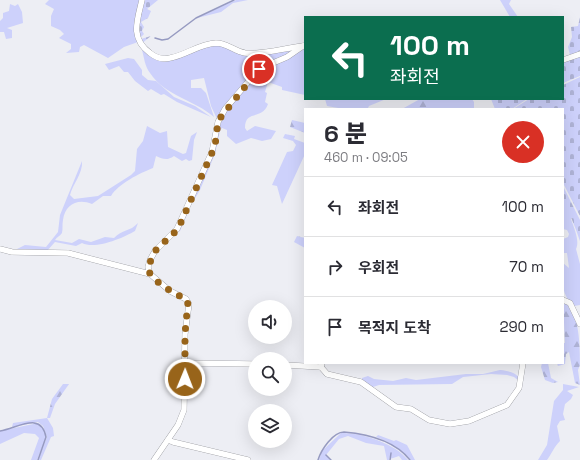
<!DOCTYPE html>
<html lang="ko">
<head>
<meta charset="utf-8">
<style>
	body { margin:0; font-family:"Space Grotesk","Noto Sans KR",sans-serif; background:#f2f2f3; color:#2b2b33; height:100vh; display:flex; flex-direction:column; font-size:15px; white-space:nowrap }
	* { box-sizing:border-box; margin:0 }
	p { font-size:13px; color:#7c7c81 }
	.icon { flex:none; width:22px; height:22px; fill:none; stroke:currentColor; stroke-width:2; stroke-linecap:round; stroke-linejoin:round }
	.map { position:relative; flex:1; overflow:hidden }
	.drawer { position:absolute; left:304px; top:108px; width:260px; height:256px; display:flex; flex-direction:column; background:#fff; border-radius:0px; box-shadow:0 4px 16px #0002 }
	.drawer>* { flex:none }
	.guide { position:absolute; left:304px; top:16px; width:260px; height:84px; border-radius:0px; box-shadow:0 4px 16px #0002; background:#0b6e4f; color:#fff; overflow:hidden }
	.tools { position:absolute; left:248px; top:300px; display:grid; gap:8px }
	.tools a { display:grid; place-items:center; width:44px; height:44px; border-radius:50%; background:#fff; box-shadow:0 4px 16px #0002; font-size:20px }
	.pin { position:absolute; display:grid; place-items:center; width:34px; height:34px; color:#fff; margin:-17px; border:2px solid #fff; border-radius:50%; box-shadow:0 1px 4px #0007 }
	.me { position:absolute; width:44px; margin:-22px; rotate:1deg; stroke-linejoin:round; filter:drop-shadow(0 0 3px #0008) }
	.turn { display:flex; align-items:center; gap:14px; height:84px; padding:0 20px; font-size:18px }
	.turn .icon { width:52px; height:52px; stroke-width:2.5 }
	.turn b { display:block; font-size:28px; line-height:34px }
	.round { display:grid; place-items:center; flex:none; width:42px; height:42px; border-radius:21px; background:#f2f2f3 }
	.head { display:flex; align-items:center; justify-content:space-between; height:68px; padding:0 20px }
	h1 { font-size:24px; font-weight:800; line-height:30px }
	ul { padding:0; list-style:none }
	li { display:flex; align-items:center; gap:12px; height:60px; padding:0 20px; border-top:1px solid #e1e1e2 }
	li div { flex:1 }
	li b { display:block; font-size:15px }
	li em { font-style:normal }
	.map>svg:first-child { display:block }
</style>
</head>
<body>
<div class="map">
<svg width="580" height="460" viewBox="0 0 580 460">
	<defs>
		<pattern id="forest-firs" width="22" height="20" patternUnits="userSpaceOnUse"><rect width="22" height="20" fill="#cdd1fb"/><path d="M5 1l3.5 6h-7zM16 11l3.5 6h-7z" fill="#afb3d6"/></pattern>
		<pattern id="cemetery-stones" width="16" height="16" patternUnits="userSpaceOnUse"><rect width="16" height="16" fill="#cdd1fb"/><path d="M2 7V4a2 2 0 0 1 4 0v3zM10 15v-3a2 2 0 0 1 4 0v3z" fill="#afb3d6"/></pattern>
	</defs>
	<rect width="100%" height="100%" fill="#edeef4"/>
	<g fill="#cdd1fb">
		<path d="M49,0H141L138,42L124,47L108,58L84,45L80,47L79,52L66,53L71,49V44L59,38L64,34L60,30L51,26V16L54,9L45,4Z"/>
		<path d="M236,0H248L233,3L221,12L197,18Z"/>
		<path d="M500,0H511L509,4L518,17H510Z"/>
		<path d="M10,4L15,6L18,4L22,12L23,23L7,28L12,30V38L6,39L4,32H0V21L3,18V13L9,11Z"/>
		<path d="M215,44L245,54L290,48L294,51L262,66L218,121L211,106L204,78L191,80V88H201L206,93L214,117C195,100 165,96 150,73C145,67 144,57 142,50L159,59Z"/>
		<path d="M305,47V95L282,90V87L268,82L265,92L267,93L265,102L268,104C262,121 245,109 245,128L247,131L255,126L276,131L271,139L262,141L251,138L236,144L227,136V130L222,128L220,131L215,154L200,190L191,205L180,231L174,235L206,168L222,117L255,74Z"/>
		<path d="M128,58L134,59L142,70V75L148,80L156,81L174,97L195,106L211,117L177,102L164,94L161,95L151,89L148,91L135,81L128,72H124L119,66L109,70L105,64Z"/>
		<path d="M325,99H386L369,106L368,108C354,110 341,109 327,106Z"/>
		<path d="M431,99H472L474,102V109H423Z"/>
		<path d="M147,126L160,133L167,131L168,147L183,154L186,153L191,136L197,132L194,140L192,160L189,161L186,159L182,161L174,156C167,161 163,159 156,156L153,168C140,173 118,184 111,196H103L92,204C78,198 65,204 63,220C62,224 63,229 62,233C60,236 57,237 55,240L72,243L79,239L91,242L105,237L114,238C122,229 130,232 138,223L135,231C123,238 95,250 82,243L76,246L55,242L46,252L13,251L25,245L46,247L58,232L60,215L82,161C83,174 73,183 70,195L74,199L98,196L131,175L135,171L137,149L143,141Z"/>
		<path d="M285,134L295,136L294,139L305,143V154L282,204L277,186L272,185L287,152L293,151L296,145L293,141L283,138Z"/>
		<path d="M563,201L571,215V219C574,228 580,241 576,249L580,264V305L574,306C560,294 563,281 563,263L569,268L567,253H563V239L568,237L569,234L567,230L563,229Z"/>
		<path d="M500,370C509,371 514,372 520,378L519,381L514,377L507,375L491,374L463,377L452,384L379,385L370,388L362,382V378L368,376L374,379L393,381L406,378L416,380L466,374H483Z"/>
		<path d="M563,384L579,387L567,391L573,395L571,399L565,404L563,414L565,420L560,421L557,426L560,441C554,447 552,453 547,460H538L547,445L554,401L563,390Z"/>
		<path d="M47,418L53,428L54,436L51,437L41,460H38L47,437L43,426L38,422L12,427L13,423Z"/>
		<path d="M38,423L42,426L46,437L37,460H31L39,438L35,434L24,433L0,444V431Z"/>
		<path d="M341,433C361,432 396,444 408,460H402L399,456L390,459L391,453L389,460H387L384,446L366,443L348,436L339,439L326,455L330,460H319L322,451Z"/>
		<path d="M378,435L394,441L396,440L407,445L415,460H411C403,450 388,441 376,437Z"/>
	</g>
	<g fill="url(#forest-firs)">
		<path d="M420,99H431V103L423,109H402Z"/>
		<path d="M292,120L305,123V133L290,127Z"/>
		<path d="M297,236L305,238V248L294,242Z"/>
		<path d="M563,302C580,307 580,349 580,365L578,370L580,385L575,383L569,352L566,354L565,364L558,366L557,363H563V343H565Z"/>
		<path d="M542,363H548L551,378L558,382L553,383L545,380L541,367Z"/>
		<path d="M63,384H69L55,404L50,418H47L52,399Z"/>
	</g>
	<g fill="url(#cemetery-stones)">
		<path d="M144,0H158L147,9L151,11L148,18L141,22L144,27L142,31L144,34L141,37V39L151,36L141,44L138,29Z"/>
		<path d="M580,17V53L570,55L568,47L572,37L571,27L578,26Z"/>
		<path d="M580,55V76L563,83V61Z"/>
		<path d="M580,77V216L563,183V109H513L529,99H563V85Z"/>
		<path d="M491,99H527L512,109H495Z"/>
		<path d="M563,186L580,220V241C577,232 570,212 564,206Z"/>
	</g>
	<g fill="none" stroke-linecap="round" stroke-linejoin="round">
		<g stroke="#969ac1" stroke-width="1.5">
			<path d="M155,38L162,40L168,39L196,18L234,0"/>
			<path d="M0,431C18,428 41,411 46,437L38,460"/>
			<path d="M326,455L331,460"/>
			<path d="M318,460C321,450 333,432 344,432C367,434 395,441 410,460"/>
			<path d="M390,460L391,453"/>
		</g>
		<defs>
			<g id="minor">
				<path d="M142,0C137,21 130,38 150,53C155,57 162,60 170,58C186,55 199,44 216,43C227,43 234,51 245,53C263,55 284,48 303,46"/>
				<path d="M563,60L580,54"/>
				<path d="M0,249L12,252L68,253L150,274"/>
				<path d="M563,300L570,303L580,324"/>
				<path d="M186,363L255,364"/>
				<path d="M285,365L321,367L322,363"/>
				<path d="M321,367L327,374L361,382L396,407L411,409L429,420L450,424L469,421L507,405L519,388L523,363"/>
				<path d="M168,440L173,442L248,460"/>
				<path d="M154,460L178,425L184,410L185,334L189,304L186,299L170,291L150,274L148,267L150,260L155,251L177,229L212,152L218,122L225,109L259,69L287,57L303,46"/>
			</g>
		</defs>
		<use href="#minor" stroke="#86878d" stroke-width="6"/>
		<use href="#minor" stroke="#fff" stroke-width="5.5"/>
	</g>
	<g fill="none" stroke-linecap="round" stroke-linejoin="round">
		<path stroke="#98641a" stroke-width="7" stroke-dasharray="0 12.6" d="M185,379V334L188,301L161,285L150,274L148,267L155,251L178,229L215,146L218,122L221,117L259,69"/>
	</g>
</svg>
<div class="tools">
<a><svg class="icon" aria-label="sound" viewBox="0 0 24 24"><path d="M4 9h4l5-4v14l-5-4H4zM17 9q2 3 0 6"/></svg></a>
<a><svg class="icon" aria-label="search" viewBox="0 0 24 24"><circle cx="10" cy="10" r="6"/><path d="M15 15l6 6"/></svg></a>
<a><svg class="icon" aria-label="layers" viewBox="0 0 24 24"><path d="M12 4l9 5-9 5-9-5zM3 14l9 5 9-5"/></svg></a>
</div>
<div class="pin" style="left:259px;top:69px;background:#d93025"><svg class="icon" aria-label="arrive" viewBox="0 0 24 24"><path d="M6 21V4h12l-3 4 3 4H6"/></svg></div>
<svg class="me" style="left:185px;top:379px" viewBox="-20 -20 40 40"><circle r="17" fill="#98641a" stroke="#fff" stroke-width="3"/><path d="M0-11L8 9 0 5-8 9z" fill="#fff"/></svg>
<div class="guide">
<div class="turn"><svg class="icon" aria-label="left" viewBox="0 0 24 24"><path d="M17 20v-9H6M10 6l-5 5 5 5"/></svg><div><b>100 m</b>좌회전</div></div>
</div>
<section class="drawer">
<div class="head"><div><h1>6 분</h1><p>460 m · 09:05</p></div><a class="round" style="background:#d93025;color:#fff"><svg class="icon" aria-label="close" viewBox="0 0 24 24"><path d="M6 6l12 12M18 6L6 18"/></svg></a></div>
<ul>
<li><svg class="icon" aria-label="left" viewBox="0 0 24 24"><path d="M17 20v-9H6M10 6l-5 5 5 5"/></svg><div><b>좌회전</b></div><em>100 m</em></li>
<li><svg class="icon" aria-label="right" viewBox="0 0 24 24"><path d="M7 20v-9h11M14 6l5 5-5 5"/></svg><div><b>우회전</b></div><em>70 m</em></li>
<li><svg class="icon" aria-label="arrive" viewBox="0 0 24 24"><path d="M6 21V4h12l-3 4 3 4H6"/></svg><div><b>목적지 도착</b></div><em>290 m</em></li>
</ul>
</section>
</div>
</body>
</html>
